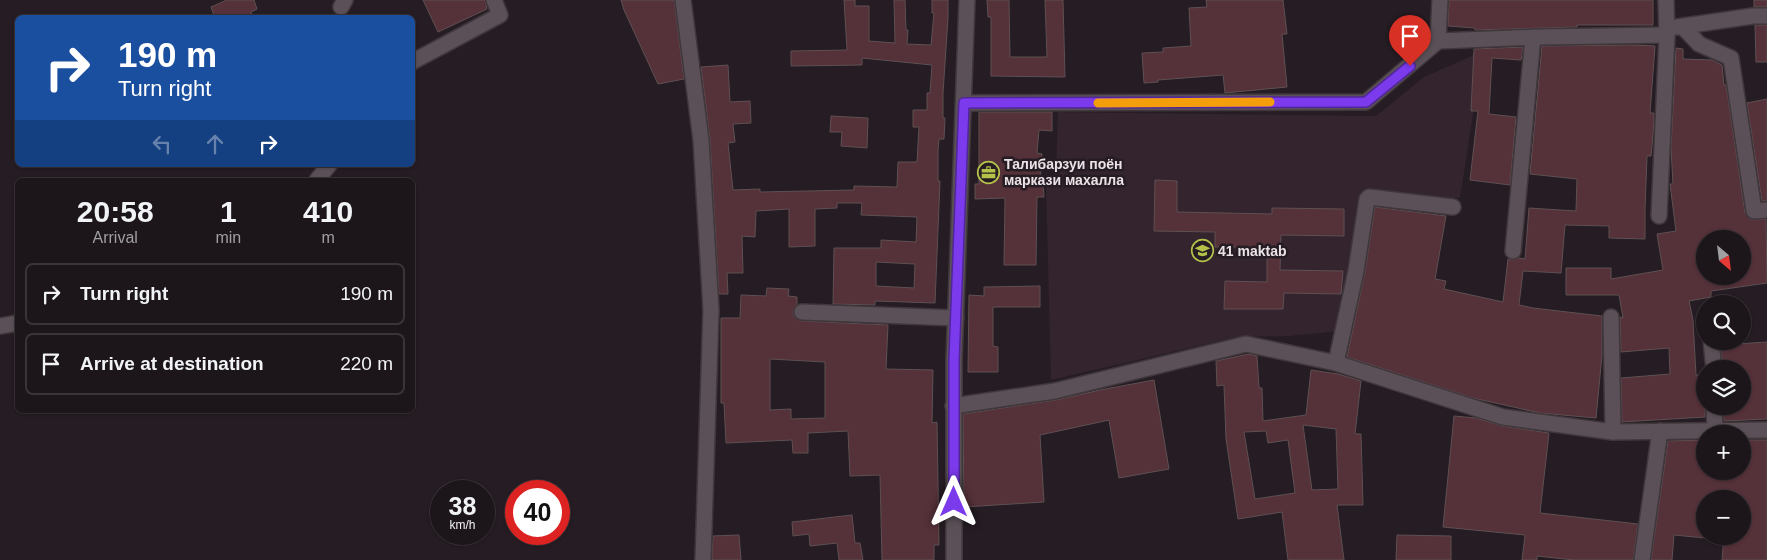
<!DOCTYPE html>
<html lang="en">
<head>
<meta charset="utf-8">
<style>
	body { margin:0; font-family:Helvetica,sans-serif; background:#251e23; color:#f1f3f6; height:100vh; display:flex; flex-direction:column; font-size:19px; white-space:nowrap }
	* { box-sizing:border-box; margin:0 }
	p { font-size:16px; color:#a09fa2 }
	.icon { flex:none; width:28px; height:28px; fill:none; stroke:currentColor; stroke-width:2; stroke-linecap:round; stroke-linejoin:round }
	.map { position:relative; flex:1; overflow:hidden }
	.details { position:absolute; left:15px; top:178px; width:400px; height:235px; display:flex; flex-direction:column; background:#1c151a; border-radius:8px; box-shadow:0 1px 4px #0004,0 0 0 1px #3a3439 }
	.details>* { flex:none }
	.top-card { position:absolute; left:15px; top:15px; width:400px; height:152px; border-radius:8px; box-shadow:0 1px 4px #0004,0 0 0 1px #3a3439; background:#1a4fa0; color:#fff; overflow:hidden }
	.needle { width:32px; rotate:152deg }
	.controls { position:absolute; left:1696px; top:230px; display:grid; gap:10px }
	.controls a { display:grid; place-items:center; width:55px; height:55px; border-radius:50%; background:#1c151a; box-shadow:0 1px 4px #0004,0 0 0 1px #3a3439; font-size:25px }
	.speed { position:absolute; left:430px; top:480px; display:flex; gap:10px; font-size:25px; font-weight:700; text-align:center }
	.speed>* { display:grid; place-content:center; width:65px; height:65px; border-radius:50%; background:#1c151a; box-shadow:0 1px 4px #0004,0 0 0 1px #3a3439; line-height:1 }
	.speed small { font-size:12px; font-weight:400 }
	.speed .limit { border:8px solid #d22; background:#fff; color:#111 }
	.pin { position:absolute; display:grid; place-items:center; width:42px; height:42px; color:#fff; margin:-51px -21px; border-radius:50% 50% 50% 0; rotate:-45deg; box-shadow:0 0 5px #0007 }
	.pin .icon { rotate:45deg }
	.me { position:absolute; width:55px; margin:-28px; rotate:0deg; stroke-linejoin:round; filter:drop-shadow(0 0 4px #0008) }
	.turn { display:flex; align-items:center; gap:18px; height:105px; padding:0 20px; font-size:22px }
	.turn .icon { width:65px; height:65px; stroke-width:2.5 }
	.turn b { display:block; font-size:35px; line-height:42px }
	.lanes { display:flex; align-items:center; height:48px; padding:0 20px; background:#0003; justify-content:center; gap:25px; direction:ltr }
	.lanes .off { opacity:.35 }
	.eta { display:flex; justify-content:space-evenly; align-items:center; height:85px; text-align:center }
	.eta b { font-size:30px; font-weight:800; line-height:35px }
	ul { padding:0; list-style:none }
	li { display:flex; align-items:center; gap:15px; height:62px; margin:0 10px 8px; padding:0 10px; border:2px solid #3a3439; border-radius:8px }
	li div { flex:1 }
	li b { display:block; font-size:19px }
	li em { font-style:normal }
	.map>svg:first-child { display:block }
</style>
</head>
<body>
<div class="map">
<svg width="1767" height="560" viewBox="0 0 1767 560">
	<rect width="100%" height="100%" fill="#261c23"/>
	<path fill="#33242e" d="M1483,51L1460,198L1365,196L1339,331L1290,336L1237,337L1051,380L1046,185L1056,171L1058,112L1376,116L1424,77Z"/>
	<g fill="#553139" stroke="#5e5053" fill-rule="evenodd">
		<path d="M227,0H254L257,9L251,12L253,18H215L211,7Z"/>
		<path d="M423,0H485L487,9L438,32Z"/>
		<path d="M621,0H674L684,79L658,84L624,10Z"/>
		<path d="M844,0H855V6H869V41L895,43L894,0H905L906,30H908L907,44L931,45L934,13H932V0H948V18L943,93V118H945L944,139H939L938,150V181H940L935,303L875,301V305L833,304L834,248H881V240L916,242L917,217L861,215L862,203H837V208L815,209V246L789,247V209L756,211L755,237L742,236L743,273H727L728,294H719L710,139L701,67L728,65L730,102L750,101L751,123L733,124L735,142L728,143L733,190L760,189V192L854,190V186L897,187L898,162H917L919,127H913V110H927V93H930L932,65L862,58V65L791,66V51L847,50ZM876,262L915,264L914,288L876,286Z"/>
		<path d="M987,0H1009L1010,57H1047L1045,0H1063L1065,77L991,76V17H988Z"/>
		<path d="M1206,0H1283L1287,34H1282L1287,87L1225,93L1223,75L1158,80V82L1144,83L1142,53L1163,52V48L1191,46L1189,8L1207,7Z"/>
		<path d="M1449,0H1653V25H1577V27L1475,30V28L1448,26Z"/>
		<rect x="1754" y="0" width="13" height="7"/>
		<path d="M1755,25H1767V62H1756Z"/>
		<path d="M1635,45L1655,46L1650,113H1654V122L1651,156H1647L1645,210V239L1609,238V226L1565,225L1561,273L1523,271L1519,305L1533,308L1602,316V355L1596,418L1540,413L1473,398L1347,357L1365,272L1375,207L1446,216L1435,279L1446,281L1444,289L1503,302L1508,259L1513,260L1519,258L1525,259L1529,208L1576,211L1577,179L1530,174L1542,46Z"/>
		<path d="M1523,47L1521,60L1492,58L1489,114L1516,117L1510,185L1470,180L1478,111H1471L1474,49Z"/>
		<path d="M1676,48L1683,49V59L1712,60L1722,65L1724,85H1726L1745,213L1751,220L1766,219L1767,283L1711,291V297L1689,301L1693,320L1696,375H1705V417L1622,422L1621,378L1670,374L1669,348L1621,352L1620,317L1623,318L1619,295H1566V268H1611V279L1663,270L1657,234L1676,231L1670,184H1673L1671,148ZM1705,239H1742V276H1705Z"/>
		<path d="M1767,99V201H1762L1747,103Z"/>
		<path d="M979,112H1052V131L1039,130L1037,153L1042,154L1040,183H1043L1044,197H1037L1036,265H1004L1005,198L975,199V184H979Z"/>
		<path d="M831,116L868,118L867,148L841,146L842,132H830Z"/>
		<path d="M1155,180L1177,181V212L1272,214V208L1344,209V236L1281,235L1280,270L1343,271L1341,294L1284,293L1283,309H1224L1225,281L1267,282V247H1215V232L1154,231Z"/>
		<path d="M1040,286V307H993V346L998,347V372H968L969,295L984,296V287Z"/>
		<path d="M767,288L789,289L788,296L797,297V305L793,312L794,317L801,321L888,325L886,369L933,370L932,423L937,422L939,545H934V560H882L880,475L850,476L848,431L808,433V453H793L792,440L726,443L724,403H721V318H740L741,295L766,296ZM770,359L825,362V418L791,419V409L770,410Z"/>
		<path d="M1767,342V419L1724,421L1723,406H1742V369H1723L1721,345Z"/>
		<path d="M1249,354L1257,356L1259,388H1262L1263,421L1306,415L1311,370L1338,374L1361,381L1355,434H1361L1363,505H1337L1344,560H1288L1282,512L1238,519L1226,439L1224,385L1217,386L1216,361ZM1303,425L1336,429L1338,489L1312,490ZM1266,431L1268,443L1288,440L1295,493L1255,499L1244,432Z"/>
		<path d="M1154,380L1169,469L1119,478L1109,420L1040,435L1044,502L964,507L963,414L1056,400L1100,390Z"/>
		<path d="M1454,416L1476,418L1502,426L1549,433L1540,513L1638,524L1633,560H1574L1537,556V560H1522L1525,535L1443,527Z"/>
		<path d="M1705,440V471H1742V440H1767V560H1722L1724,536H1742V499H1705V538L1674,535L1672,560H1651L1668,441Z"/>
		<path d="M852,515L855,543H860L863,560H839L837,543L810,546L809,534L793,536L792,522Z"/>
		<path d="M739,535L741,560H712L713,536Z"/>
		<path d="M1397,535L1451,536V560H1396Z"/>
	</g>
	<g fill="none" stroke-linecap="round" stroke-linejoin="round">
		<defs>
			<g id="minor">
				<path d="M683,0L701,140L711,310L703,560"/>
				<path d="M1440,0L1438,41L1542,37L1667,35"/>
				<path d="M341,7L345,0"/>
				<path d="M1677,27L1753,16H1767"/>
				<path d="M1683,27L1699,44L1731,58L1754,211L1767,210"/>
				<path d="M412,62L500,15L494,0"/>
				<path d="M964,103L1366,102L1438,41"/>
				<path d="M317,180L329,165"/>
				<path d="M1659,216L1667,35L1666,0"/>
				<path d="M1513,251L1533,37"/>
				<path d="M802,312L956,318"/>
				<path d="M1611,317L1613,432"/>
				<path d="M0,326L18,323"/>
				<path d="M1711,341L1714,369"/>
				<path d="M1336,363L1356,271L1367,199L1369,197L1453,207"/>
				<path d="M953,406L1055,391L1246,344L1336,363L1503,417L1613,432L1767,430"/>
				<path d="M1714,406L1715,431"/>
				<path d="M954,560V360L967,0"/>
				<path d="M1642,560L1660,431"/>
			</g>
		</defs>
		<use href="#minor" stroke="#3f373c" stroke-width="18"/>
		<use href="#minor" stroke="#5b5057" stroke-width="15"/>
	</g>
	<g fill="none" stroke-linecap="round" stroke-linejoin="round">
		<defs>
			<path id="route" d="M954,502V360L964,103L1366,102L1410,66"/>
		</defs>
		<use href="#route" stroke="#51269a" stroke-width="12"/>
		<use href="#route" stroke="#7c3aed" stroke-width="9"/>
		<path stroke="#f59e0b" stroke-width="9" d="M1098,103L1270,102"/>
	</g>
	<defs>
		<symbol id="office-ring" viewBox="-11 -11 22 22"><circle r="9.5" fill="#261c23" stroke="#b4c24a" stroke-width="1.5"/><path d="M-6-3h4V-5.5h4V-3h4V5H-6ZM-1-4.5V-3h2v-1.5ZM-6 0V1H6V0Z" fill="#b4c24a"/></symbol>
		<symbol id="school-ring" viewBox="-11 -11 22 22"><circle r="9.5" fill="#261c23" stroke="#b4c24a" stroke-width="1.5"/><path d="M0-5L7-2L0 1L-7-2ZM-4 1L0 2.5L4 1V4Q0 6-4 4Z" fill="#b4c24a"/></symbol>
	</defs>
	<g fill-rule="evenodd">
		<use href="#office-ring" x="976" y="160" width="25" height="25"/>
		<use href="#school-ring" x="1190" y="238" width="25" height="25"/>
	</g>
	<g text-anchor="middle" stroke-width="5" stroke-linejoin="round" paint-order="stroke">
		<g font-size="14" font-weight="bold" fill="#e9e3e7" stroke="#261c23" text-anchor="start">
			<text x="1004" y="169">Талибарзуи поён<tspan x="1004" dy="16">маркази махалла</tspan></text>
			<text x="1218" y="256">41 maktab</text>
		</g>
	</g>
</svg>
<div class="controls">
<a><svg class="needle" viewBox="-14 -14 28 28"><path d="M0-13l5 13h-10z" fill="#e53935"/><path d="M0 13l5-13h-10z" fill="#a09fa2"/></svg></a>
<a><svg class="icon" aria-label="search" viewBox="0 0 24 24"><circle cx="10" cy="10" r="6"/><path d="M15 15l6 6"/></svg></a>
<a><svg class="icon" aria-label="layers" viewBox="0 0 24 24"><path d="M12 4l9 5-9 5-9-5zM3 14l9 5 9-5"/></svg></a>
<a>+</a>
<a>−</a>
</div>
<div class="speed"><div>38<small>km/h</small></div><div class="limit">40</div></div>
<div class="pin" style="left:1410px;top:66px;background:#d93025"><svg class="icon" aria-label="arrive" viewBox="0 0 24 24"><path d="M6 21V4h12l-3 4 3 4H6"/></svg></div>
<svg class="me" style="left:954px;top:502px" viewBox="-20 -20 40 40"><path d="M0-17L14 15 0 8-14 15z" fill="#7c3aed" stroke="#fff" stroke-width="4"/></svg>
<div class="top-card">
<div class="turn"><svg class="icon" aria-label="right" viewBox="0 0 24 24"><path d="M7 20v-9h11M14 6l5 5-5 5"/></svg><div><b>190 m</b>Turn right</div></div>
<div class="lanes"><svg class="icon off" aria-label="left" viewBox="0 0 24 24"><path d="M17 20v-9H6M10 6l-5 5 5 5"/></svg><svg class="icon off" aria-label="ahead" viewBox="0 0 24 24"><path d="M12 20V5M6 11l6-6 6 6"/></svg><svg class="icon" aria-label="right" viewBox="0 0 24 24"><path d="M7 20v-9h11M14 6l5 5-5 5"/></svg></div>
</div>
<section class="details">
<div class="eta">
<div><b>20:58</b><p>Arrival</p></div>
<div><b>1</b><p>min</p></div>
<div><b>410</b><p>m</p></div>
</div>
<ul>
<li><svg class="icon" aria-label="right" viewBox="0 0 24 24"><path d="M7 20v-9h11M14 6l5 5-5 5"/></svg><div><b>Turn right</b></div><em>190 m</em></li>
<li><svg class="icon" aria-label="arrive" viewBox="0 0 24 24"><path d="M6 21V4h12l-3 4 3 4H6"/></svg><div><b>Arrive at destination</b></div><em>220 m</em></li>
</ul>
</section>
</div>
</body>
</html>
